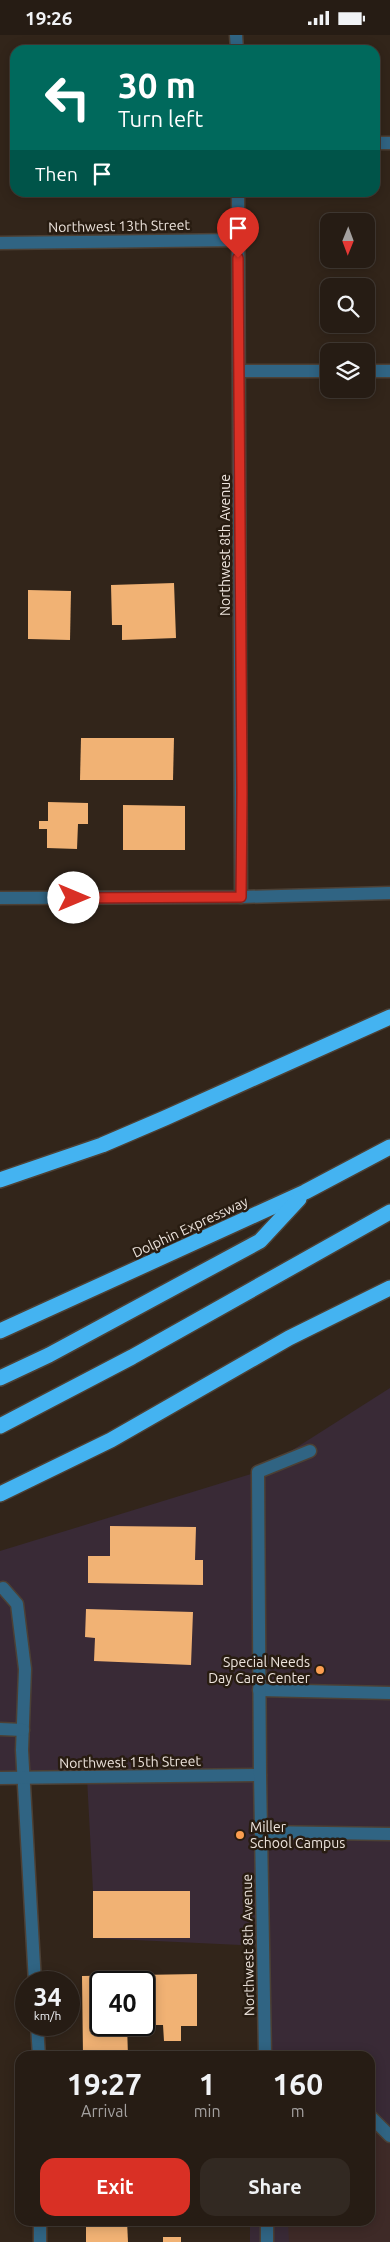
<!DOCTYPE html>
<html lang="en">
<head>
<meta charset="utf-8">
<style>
	body { margin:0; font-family:Ubuntu,sans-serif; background:#322922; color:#f1f3f6; height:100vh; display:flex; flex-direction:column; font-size:19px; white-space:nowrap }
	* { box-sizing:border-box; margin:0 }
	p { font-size:16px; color:#a4a1a0 }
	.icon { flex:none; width:28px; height:28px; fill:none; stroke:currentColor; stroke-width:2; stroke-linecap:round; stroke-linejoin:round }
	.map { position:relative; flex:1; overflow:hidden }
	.details { position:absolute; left:15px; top:2016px; width:360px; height:175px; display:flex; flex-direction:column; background:#261c14; border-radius:15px; box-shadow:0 2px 12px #0003,0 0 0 1px #423a34 }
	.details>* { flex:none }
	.banner { position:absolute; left:10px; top:10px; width:370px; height:152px; border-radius:15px; box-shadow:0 2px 12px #0003,0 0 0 1px #423a34; background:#00695c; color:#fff; overflow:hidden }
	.needle { width:32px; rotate:181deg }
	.fabs { position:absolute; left:320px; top:178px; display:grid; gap:10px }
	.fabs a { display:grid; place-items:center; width:55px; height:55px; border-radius:10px; background:#261c14; box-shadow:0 2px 12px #0003,0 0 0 1px #423a34; font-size:25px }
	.speed { position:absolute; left:15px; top:1936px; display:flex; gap:10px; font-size:25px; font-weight:700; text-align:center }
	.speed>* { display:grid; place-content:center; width:65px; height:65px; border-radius:50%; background:#261c14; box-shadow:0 2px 12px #0003,0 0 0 1px #423a34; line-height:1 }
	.speed small { font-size:12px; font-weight:400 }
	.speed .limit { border:2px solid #111; border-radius:8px; background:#fff; color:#111 }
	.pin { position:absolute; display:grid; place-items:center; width:42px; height:42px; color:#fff; margin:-51px -21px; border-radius:50% 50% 50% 0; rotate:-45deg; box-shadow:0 0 5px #0007 }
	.pin .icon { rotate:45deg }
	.me { position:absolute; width:55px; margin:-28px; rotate:90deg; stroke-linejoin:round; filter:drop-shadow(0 0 4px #0008) }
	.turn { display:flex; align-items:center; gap:18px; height:105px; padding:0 25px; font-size:22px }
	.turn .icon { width:65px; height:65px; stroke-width:2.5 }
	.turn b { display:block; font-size:35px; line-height:42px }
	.then { display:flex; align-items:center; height:48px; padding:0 25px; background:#0003; gap:10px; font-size:19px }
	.eta { display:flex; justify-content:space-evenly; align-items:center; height:85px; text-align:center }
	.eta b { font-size:30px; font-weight:700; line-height:35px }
	.button { display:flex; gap:10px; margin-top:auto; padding:10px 25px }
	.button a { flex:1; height:58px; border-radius:15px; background:#d93025; color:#fff; font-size:20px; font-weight:700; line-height:58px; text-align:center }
	.button a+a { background:#322922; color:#f1f3f6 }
	.status { display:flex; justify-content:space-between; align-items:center; height:35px; padding:0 25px; background:#261c14; direction:ltr }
	.status svg { height:14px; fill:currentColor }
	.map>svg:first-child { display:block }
</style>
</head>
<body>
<div class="status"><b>19:26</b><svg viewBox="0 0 49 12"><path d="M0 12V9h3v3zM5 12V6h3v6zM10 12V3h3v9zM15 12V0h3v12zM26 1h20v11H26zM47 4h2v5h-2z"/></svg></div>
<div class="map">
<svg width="390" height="2207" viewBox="0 0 390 2207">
	<rect width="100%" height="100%" fill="#32251a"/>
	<path fill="#392a36" d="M390,1353V2207H250V2186H370V2021H258L263,1911L93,1903V1856L87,1743L0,1744V1516L258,1437Z"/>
	<path fill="#3e2a27" d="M390,2096V2207H289L288,2186H370V2097Z"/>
	<g fill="#f1b274">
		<path d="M174,548L176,603L122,605V590H112L111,550Z"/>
		<path d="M28,555L71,556L70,605L28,604Z"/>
		<path d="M81,703H174L173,745H80Z"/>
		<path d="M48,767L88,768V789H78L77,814L47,813V794H39V786H48Z"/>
		<path d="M123,770L185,771V815H123Z"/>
		<path d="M110,1491L196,1492L195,1525H203V1550L88,1548V1521H110Z"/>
		<path d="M86,1574L193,1577L191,1630L94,1626L95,1603L85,1602Z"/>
		<rect x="93" y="1856" width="97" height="47"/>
		<path d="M197,1939V1991H181V2006H164L163,1990H144V1948H101V1990H127L128,2021H83L82,1941Z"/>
		<path d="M86,2186H127L128,2207H86Z"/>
		<rect x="163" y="2202" width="18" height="5"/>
	</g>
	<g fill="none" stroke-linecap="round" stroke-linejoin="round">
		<defs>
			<g id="minor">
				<path d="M236,0L237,15"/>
				<path d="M375,108H390"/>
				<path d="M238,158L241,862"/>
				<path d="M0,208L238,205"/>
				<path d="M239,336H329"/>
				<path d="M366,336H390"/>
				<path d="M0,863L241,862L390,858"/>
				<path d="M3,1553L17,1569L25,1634L22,1715L35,1948"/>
				<path d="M259,1655L390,1658"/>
				<path d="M0,1694L23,1695"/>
				<path d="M0,1743L260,1740"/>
				<path d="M261,1797L390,1799"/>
				<path d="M37,1990L39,2021"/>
				<path d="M265,2021L260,1740L258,1437L310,1416"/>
				<path d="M370,2081L390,2101"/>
				<path d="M267,2186V2207"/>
				<path d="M40,2207V2186"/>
			</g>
			<g id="highway">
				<path d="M0,1145L102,1110L165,1083L390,982"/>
				<path d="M0,1296L305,1157L390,1112"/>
				<path d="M0,1343L49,1320L260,1206L299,1164"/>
				<path d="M0,1391L132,1322L390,1177"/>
				<path d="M0,1459L111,1405L289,1303L390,1253"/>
			</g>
		</defs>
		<use href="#minor" stroke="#4c4035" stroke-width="15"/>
		<use href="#highway" stroke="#4c4035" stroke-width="18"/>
		<use href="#minor" stroke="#306483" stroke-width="12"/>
		<use href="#highway" stroke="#44b3f1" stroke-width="15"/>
	</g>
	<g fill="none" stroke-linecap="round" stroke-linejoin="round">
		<defs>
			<path id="route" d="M74,863L241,862L242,758L238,223"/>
		</defs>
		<use href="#route" stroke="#8d1f18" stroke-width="12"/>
		<use href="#route" stroke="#d93025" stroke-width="9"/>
	</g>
	<g fill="#fb9e50" stroke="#281c11" stroke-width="2">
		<circle cx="320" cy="1635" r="5"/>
		<circle cx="240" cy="1800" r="5"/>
	</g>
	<g text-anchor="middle" stroke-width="5" stroke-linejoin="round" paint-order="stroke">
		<g font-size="14" fill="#ede4dd" stroke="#281c11">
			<text transform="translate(119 191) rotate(-1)" y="5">Northwest 13th Street</text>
			<text transform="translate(225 510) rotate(-90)" y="5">Northwest 8th Avenue</text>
			<text transform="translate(190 1192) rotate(-25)" y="5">Dolphin Expressway</text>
			<text transform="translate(130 1727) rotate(-1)" y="5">Northwest 15th Street</text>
			<text transform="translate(248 1910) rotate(-91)" y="5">Northwest 8th Avenue</text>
		</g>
		<g font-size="14" fill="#ede4dd" stroke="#281c11" text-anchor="end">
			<text x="310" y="1632">Special Needs<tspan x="310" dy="16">Day Care Center</tspan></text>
			<text x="250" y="1797" text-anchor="start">Miller<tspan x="250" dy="16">School Campus</tspan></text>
		</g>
	</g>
</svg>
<div class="fabs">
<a><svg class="needle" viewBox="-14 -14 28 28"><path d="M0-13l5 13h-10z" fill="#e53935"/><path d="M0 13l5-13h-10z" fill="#a4a1a0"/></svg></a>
<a><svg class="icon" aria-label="search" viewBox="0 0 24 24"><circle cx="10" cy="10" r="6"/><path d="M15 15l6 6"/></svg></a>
<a><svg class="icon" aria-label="layers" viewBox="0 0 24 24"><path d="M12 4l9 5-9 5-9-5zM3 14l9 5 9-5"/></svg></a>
</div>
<div class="speed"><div>34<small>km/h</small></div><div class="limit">40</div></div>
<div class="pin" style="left:238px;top:223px;background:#d93025"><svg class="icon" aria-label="arrive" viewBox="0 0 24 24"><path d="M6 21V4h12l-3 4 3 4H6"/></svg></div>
<svg class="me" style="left:74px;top:863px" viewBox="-20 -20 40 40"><circle r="19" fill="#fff"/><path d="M0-13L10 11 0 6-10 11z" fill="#d93025"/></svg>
<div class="banner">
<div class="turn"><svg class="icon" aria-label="left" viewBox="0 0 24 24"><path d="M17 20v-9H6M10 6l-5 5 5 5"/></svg><div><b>30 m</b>Turn left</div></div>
<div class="then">Then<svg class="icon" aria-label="arrive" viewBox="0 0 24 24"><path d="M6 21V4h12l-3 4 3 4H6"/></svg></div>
</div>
<section class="details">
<div class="eta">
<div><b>19:27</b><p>Arrival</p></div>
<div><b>1</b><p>min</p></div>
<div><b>160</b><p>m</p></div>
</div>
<div class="button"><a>Exit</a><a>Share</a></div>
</section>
</div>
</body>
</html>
